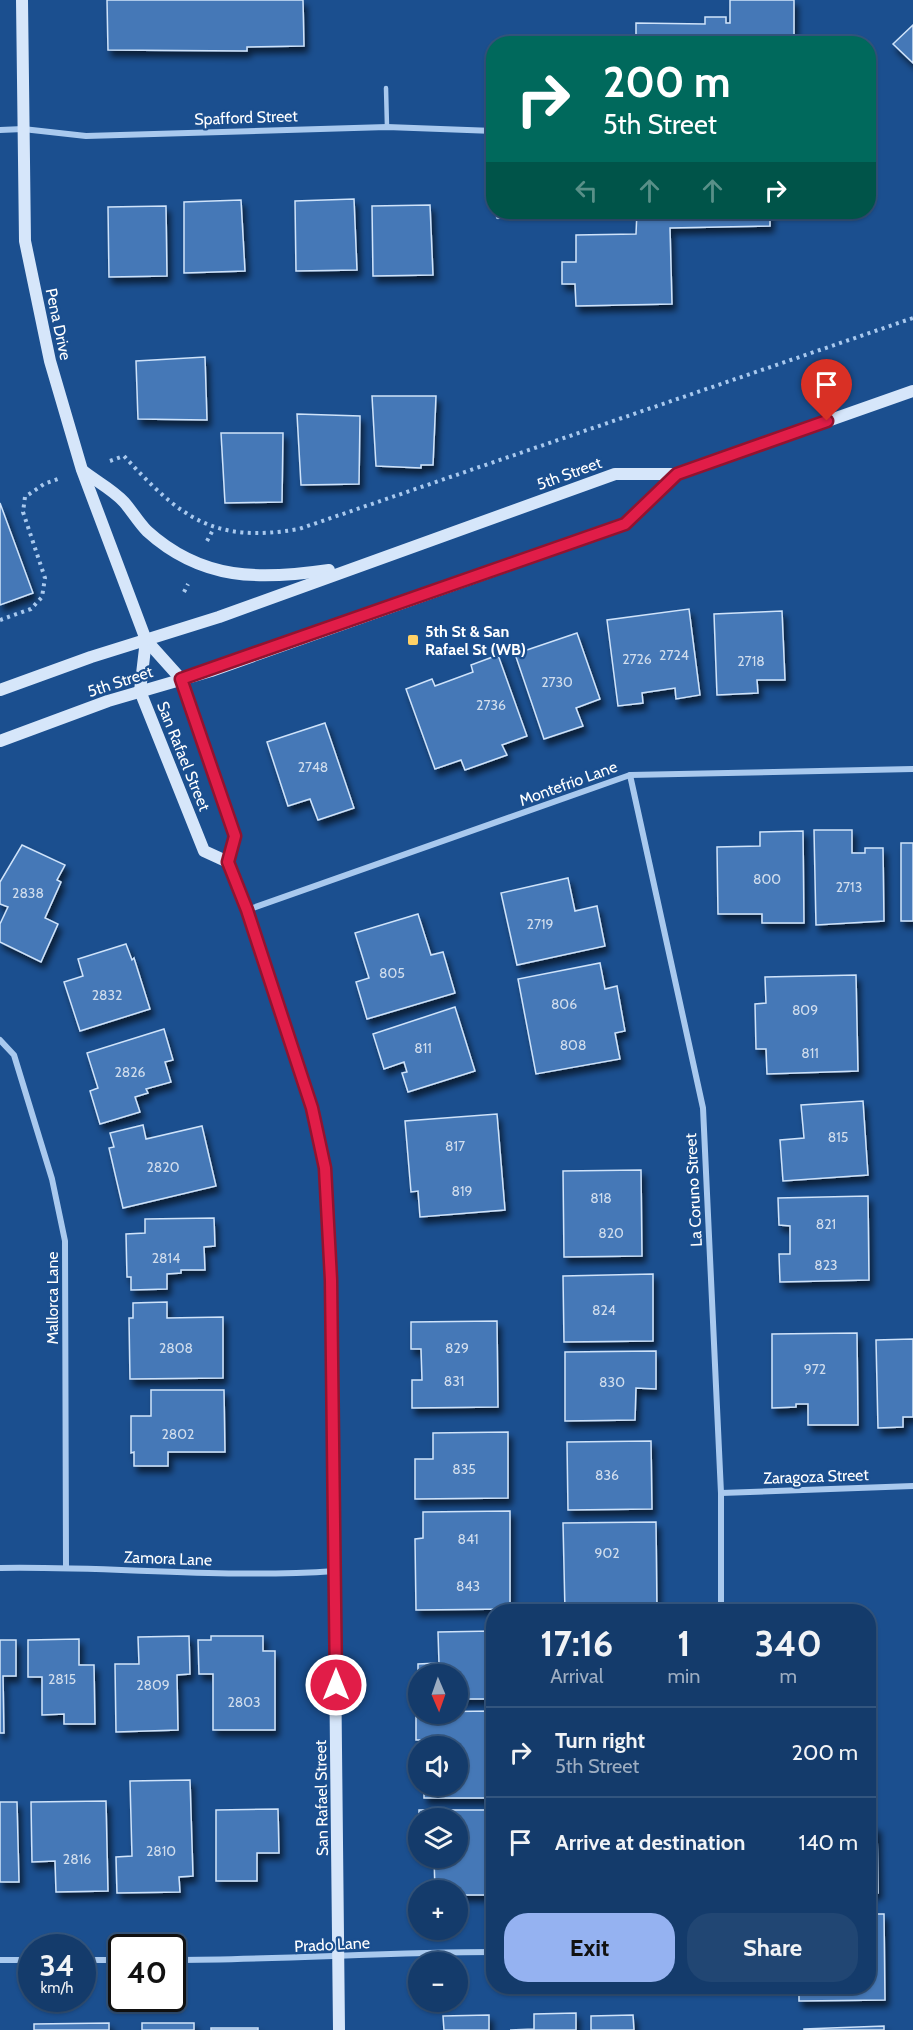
<!DOCTYPE html>
<html lang="en">
<head>
<meta charset="utf-8">
<style>
	body { margin:0; font-family:Cabin,sans-serif; background:#214673; color:#f1f3f6; height:100vh; display:flex; flex-direction:column; font-size:22px; white-space:nowrap }
	* { box-sizing:border-box; margin:0 }
	p { font-size:20px; color:#9dadc1 }
	.icon { flex:none; width:33px; height:33px; fill:none; stroke:currentColor; stroke-width:2; stroke-linecap:round; stroke-linejoin:round }
	.map { position:relative; flex:1; overflow:hidden }
	.panel { position:absolute; left:486px; top:1604px; width:390px; height:390px; display:flex; flex-direction:column; background:#143b6b; border-radius:24px; box-shadow:0 2px 4px #0004,0 0 0 2px #33557e }
	.panel>* { flex:none }
	.banner { position:absolute; left:486px; top:36px; width:390px; height:183px; border-radius:24px; box-shadow:0 2px 4px #0004,0 0 0 2px #33557e; background:#00695c; color:#fff; overflow:hidden }
	.needle { width:39px; rotate:178deg }
	.buttons { position:absolute; left:408px; top:1664px; display:grid; gap:12px }
	.buttons a { display:grid; place-items:center; width:60px; height:60px; border-radius:50%; background:#143b6b; box-shadow:0 2px 4px #0004,0 0 0 2px #33557e; font-size:30px }
	.speed { position:absolute; left:18px; top:1934px; display:flex; gap:12px; font-size:30px; font-weight:700; text-align:center }
	.speed>* { display:grid; place-content:center; width:78px; height:78px; border-radius:50%; background:#143b6b; box-shadow:0 2px 4px #0004,0 0 0 2px #33557e; line-height:1 }
	.speed small { font-size:15px; font-weight:400 }
	.speed .limit { border:3px solid #111; border-radius:9px; background:#fff; color:#111 }
	.pin { position:absolute; display:grid; place-items:center; width:51px; height:51px; color:#fff; margin:-62px -26px; border-radius:50% 50% 50% 0; rotate:-45deg; box-shadow:0 0 6px #0007 }
	.pin .icon { rotate:45deg }
	.me { position:absolute; width:66px; margin:-33px; rotate:0deg; stroke-linejoin:round; filter:drop-shadow(0 0 4px #0008) }
	.turn { display:flex; align-items:center; gap:21px; height:126px; padding:0 18px; font-size:27px }
	.turn .icon { width:78px; height:78px; stroke-width:2.5 }
	.turn b { display:block; font-size:42px; line-height:51px }
	.lanes { display:flex; align-items:center; height:57px; padding:0 18px; background:#0003; justify-content:center; gap:30px; direction:ltr }
	.lanes .off { opacity:.35 }
	.eta { display:flex; justify-content:space-evenly; align-items:center; height:102px; text-align:center }
	.eta b { font-size:36px; font-weight:800; line-height:42px }
	.cta { display:flex; gap:12px; margin-top:auto; padding:12px 18px }
	.cta a { flex:1; height:69px; border-radius:24px; background:#95b2f1; color:#111; font-size:24px; font-weight:800; line-height:69px; text-align:center }
	.cta a+a { background:#214673; color:#f1f3f6 }
	ul { padding:0; list-style:none }
	li { display:flex; align-items:center; gap:18px; height:90px; padding:0 18px; border-top:2px solid #33557e }
	li div { flex:1 }
	li b { display:block; font-size:22px }
	li em { font-style:normal }
	.map>svg:first-child { display:block }
</style>
</head>
<body>
<div class="map">
<svg width="913" height="2030" viewBox="0 0 913 2030">
	<defs>
		<filter id="shadow"><feDropShadow dx="3.5" dy="6" stdDeviation="3" flood-color="#0009"/></filter>
	</defs>
	<rect width="100%" height="100%" fill="#1b4f8f"/>
	<g fill="#4478b7" stroke="#cfe3fa" stroke-width="1.5" filter="url(#shadow)">
		<path d="M107,0H303L304,46L247,47V51L108,50Z"/>
		<path d="M730,0H794V44H636V23L705,24V17H726V23H730Z"/>
		<path d="M913,25V63L893,44Z"/>
		<path d="M354,199L357,270L296,271L295,201Z"/>
		<path d="M241,200L245,271L184,273V202Z"/>
		<path d="M430,205L433,275L373,276L372,206Z"/>
		<path d="M166,206L167,276L109,277L108,207Z"/>
		<path d="M637,212H770V226L670,228L672,304L576,306L575,284H562V262H576V235L636,234Z"/>
		<path d="M205,357L207,420L138,419L136,361Z"/>
		<path d="M372,396H436L433,465H421V468L376,466Z"/>
		<path d="M297,414L360,416L359,484L301,485Z"/>
		<path d="M221,433H283L282,502L225,503Z"/>
		<path d="M0,503L33,593L0,605Z"/>
		<path d="M689,609L700,695L676,699L675,688L642,693L643,703L618,706L607,620Z"/>
		<path d="M782,611L785,680H757L758,693L717,695L714,614Z"/>
		<path d="M577,633L600,699L576,708L583,726L544,739L515,654Z"/>
		<path d="M498,655L527,736L502,745L507,755L465,770L461,760L435,769L406,689L432,679L435,686L473,672L471,665Z"/>
		<path d="M325,723L354,808L318,820L310,799L288,806L267,742Z"/>
		<path d="M814,830H852V853H865V848H883L884,921L816,925Z"/>
		<path d="M803,831L804,923H762V914H718L717,847L760,846V832Z"/>
		<rect x="901" y="843" width="12" height="78"/>
		<path d="M22,845L65,865L57,880L61,882L45,918L58,924L41,962L0,942V924L8,907L0,904V882Z"/>
		<path d="M568,878L575,911L597,906L605,946L517,965L501,893Z"/>
		<path d="M418,914L431,955L443,952L455,993L367,1019L356,982L369,978L355,933Z"/>
		<path d="M126,944L132,960L134,958L150,1009L80,1031L64,982L83,976L78,959Z"/>
		<path d="M600,963L605,989L617,986L625,1031L615,1033L620,1059L536,1074L518,979Z"/>
		<path d="M856,975L858,1071L767,1074L766,1049H756L755,1004L766,1003L765,977Z"/>
		<path d="M455,1007L475,1071L408,1092L402,1073L407,1072L404,1062L384,1069L373,1034Z"/>
		<path d="M164,1029L173,1060L165,1062L171,1082L146,1089L148,1093L135,1097L140,1112L100,1124L90,1091L98,1088L87,1053Z"/>
		<path d="M863,1101L868,1175L783,1181L780,1140L804,1138L801,1105Z"/>
		<path d="M497,1114L505,1210L420,1217L418,1191L411,1192L405,1121Z"/>
		<path d="M143,1125L146,1139L202,1126L216,1186L123,1208L109,1148L114,1147L110,1133Z"/>
		<path d="M641,1170L642,1256L564,1257L563,1171Z"/>
		<path d="M868,1196L869,1280L780,1282L779,1254H790V1226L779,1225L778,1198Z"/>
		<path d="M214,1218L215,1246L204,1247L205,1270H181V1273L167,1274V1289L131,1290V1277H127L126,1234L145,1233V1219Z"/>
		<path d="M653,1274V1341L564,1342L563,1276Z"/>
		<path d="M167,1302V1318L223,1317V1378L130,1379L129,1318H133V1303Z"/>
		<path d="M497,1321L498,1407L412,1408V1380H422L421,1349H411V1322Z"/>
		<path d="M857,1333L858,1425H808V1404H796V1407L772,1408V1334Z"/>
		<path d="M913,1339V1417H903V1427L878,1428L876,1340Z"/>
		<path d="M656,1351V1389L636,1388L635,1420L565,1421V1352Z"/>
		<path d="M151,1390H224L225,1452H168V1466H134V1452L131,1453V1416H151Z"/>
		<path d="M508,1432V1498L415,1499V1459H433V1433Z"/>
		<path d="M651,1441L652,1509L568,1510L567,1442Z"/>
		<path d="M510,1511V1609L416,1610L415,1539L423,1538V1512Z"/>
		<path d="M656,1522L657,1611H565L563,1523Z"/>
		<path d="M494,1631V1699H458V1674H418V1700V1664L439,1663L438,1632Z"/>
		<path d="M189,1636L190,1674L177,1675L178,1730L116,1732L115,1664H139L138,1637Z"/>
		<path d="M211,1636H263V1651H275V1730H213V1674H199L198,1640H211Z"/>
		<path d="M79,1639V1665H94L95,1724H64V1714L42,1715V1677H28V1640Z"/>
		<path d="M0,1640H16V1676H3L4,1733H0Z"/>
		<path d="M494,1711V1798H424V1785H458V1746H424V1740H416V1712Z"/>
		<path d="M190,1780L193,1876L179,1877L180,1892L117,1893L116,1857L132,1856L130,1781Z"/>
		<path d="M106,1801L108,1891L56,1892L55,1861L32,1862L31,1802Z"/>
		<path d="M0,1802H17L19,1882H0Z"/>
		<path d="M278,1809L279,1853H257V1881H216V1810Z"/>
		<path d="M419,1810H494V1895H458V1890H435L434,1857H458V1818H419Z"/>
		<path d="M868,1826H877L878,1893H868Z"/>
		<path d="M868,1914H884L885,2000L799,2001V1986H868Z"/>
		<path d="M576,2013V2030H510L534,2029V2014Z"/>
		<path d="M489,2015V2030H444L443,2016Z"/>
		<path d="M633,2015L634,2030H591V2016Z"/>
		<path d="M109,2023V2030H34V2024Z"/>
		<rect x="142" y="2023" width="52" height="7"/>
		<path d="M884,2026V2030H804V2029Z"/>
		<rect x="211" y="2028" width="47" height="2"/>
	</g>
	<g fill="none" stroke-linecap="round" stroke-linejoin="round">
		<g stroke="#a9c9ee" stroke-width="4" stroke-dasharray="3 4.5" stroke-linecap="butt">
			<path d="M110,461L124,456C180,517 213,544 299,529L913,318"/>
			<path d="M207,541L214,528"/>
			<path d="M184,592L188,584"/>
			<path d="M0,620L31,609L42,597L45,578L23,512L25,497L44,484L61,478"/>
		</g>
		<g stroke="#a9c9ee" stroke-width="4.5">
			<path d="M386,88L387,127"/>
			<path d="M498,217V212"/>
		</g>
		<g stroke="#a9c9ee" stroke-width="6">
			<path d="M0,130L23,129L86,136L387,127L494,131"/>
			<path d="M630,775L703,1108L721,1493V1611"/>
			<path d="M247,910L630,775L913,769"/>
			<path d="M0,1040L14,1055L52,1179L65,1241L66,1567"/>
			<path d="M721,1493L913,1486"/>
			<path d="M0,1568C112,1566 223,1579 335,1571"/>
			<path d="M0,1960H32"/>
			<path d="M82,1960H122"/>
			<path d="M172,1960C280,1960 386,1952 494,1952"/>
		</g>
		<g stroke="#d6e6fa" stroke-width="12">
			<path d="M22,0L25,241L50,361L82,470L146,640L181,679L235,836L228,862L247,910L312,1108L325,1168L331,1280L339,2030"/>
			<path d="M83,471C96,481 113,490 124,502C132,511 138,522 147,531C202,581 260,580 329,570"/>
			<path d="M146,640L140,691L204,851L228,862"/>
			<path d="M0,690L91,657L219,617L615,474H677L913,391"/>
			<path d="M0,741L108,701L211,671L625,524L677,474"/>
		</g>
	</g>
	<g fill="none" stroke-linecap="round" stroke-linejoin="round">
		<defs>
			<path id="route" d="M336,1685L331,1280L325,1168L312,1108L247,910L228,862L235,836L181,679L625,524L677,474L827,421"/>
		</defs>
		<use href="#route" stroke="#92132f" stroke-width="15"/>
		<use href="#route" stroke="#e11d48" stroke-width="10"/>
	</g>
	<rect fill="#ffd166" stroke="#1b4f8f" stroke-width="2" x="407" y="634" width="12" height="12" rx="3"/>
	<g text-anchor="middle" stroke-width="4.5" stroke-linejoin="round" paint-order="stroke">
		<g font-size="14" fill="#d0dded">
			<text x="674" y="660">2724</text>
			<text x="637" y="664">2726</text>
			<text x="751" y="666">2718</text>
			<text x="557" y="687">2730</text>
			<text x="491" y="710">2736</text>
			<text x="313" y="772">2748</text>
			<text x="767" y="884">800</text>
			<text x="849" y="892">2713</text>
			<text x="28" y="898">2838</text>
			<text x="540" y="929">2719</text>
			<text x="392" y="978">805</text>
			<text x="107" y="1000">2832</text>
			<text x="564" y="1009">806</text>
			<text x="805" y="1015">809</text>
			<text x="573" y="1050">808</text>
			<text x="423" y="1053">811</text>
			<text x="810" y="1058">811</text>
			<text x="130" y="1077">2826</text>
			<text x="838" y="1142">815</text>
			<text x="455" y="1151">817</text>
			<text x="163" y="1172">2820</text>
			<text x="462" y="1196">819</text>
			<text x="601" y="1203">818</text>
			<text x="826" y="1229">821</text>
			<text x="611" y="1238">820</text>
			<text x="166" y="1263">2814</text>
			<text x="826" y="1270">823</text>
			<text x="604" y="1315">824</text>
			<text x="176" y="1353">2808</text>
			<text x="457" y="1353">829</text>
			<text x="815" y="1374">972</text>
			<text x="454" y="1386">831</text>
			<text x="612" y="1387">830</text>
			<text x="178" y="1439">2802</text>
			<text x="464" y="1474">835</text>
			<text x="607" y="1480">836</text>
			<text x="468" y="1544">841</text>
			<text x="607" y="1558">902</text>
			<text x="468" y="1591">843</text>
			<text x="62" y="1684">2815</text>
			<text x="153" y="1690">2809</text>
			<text x="244" y="1707">2803</text>
			<text x="161" y="1856">2810</text>
			<text x="77" y="1864">2816</text>
		</g>
		<g font-size="16" fill="#fff" stroke="#1b4f8f">
			<text transform="translate(246 117) rotate(-2)" y="6">Spafford Street</text>
			<text transform="translate(59 324) rotate(78)" y="6">Pena Drive</text>
			<text transform="translate(569 473) rotate(-20)" y="6">5th Street</text>
			<text transform="translate(120 681) rotate(-18)" y="6">5th Street</text>
			<text transform="translate(184 756) rotate(68)" y="6">San Rafael Street</text>
			<text transform="translate(568 783) rotate(-20)" y="6">Montefrio Lane</text>
			<text transform="translate(693 1190) rotate(-93)" y="6">La Coruno Street</text>
			<text transform="translate(52 1298) rotate(-90)" y="6">Mallorca Lane</text>
			<text transform="translate(816 1476) rotate(-2)" y="6">Zaragoza Street</text>
			<text transform="translate(168 1558) rotate(2)" y="6">Zamora Lane</text>
			<text transform="translate(321 1798) rotate(-91)" y="6">San Rafael Street</text>
			<text transform="translate(332 1944) rotate(-3)" y="6">Prado Lane</text>
		</g>
		<g font-size="16" font-weight="bold" fill="#fff" stroke="#1b4f8f" text-anchor="start">
			<text x="425" y="637">5th St &amp; San<tspan x="425" dy="18">Rafael St (WB)</tspan></text>
		</g>
	</g>
</svg>
<div class="buttons">
<a><svg class="needle" viewBox="-14 -14 28 28"><path d="M0-13l5 13h-10z" fill="#e53935"/><path d="M0 13l5-13h-10z" fill="#9dadc1"/></svg></a>
<a><svg class="icon" aria-label="sound" viewBox="0 0 24 24"><path d="M4 9h4l5-4v14l-5-4H4zM17 9q2 3 0 6"/></svg></a>
<a><svg class="icon" aria-label="layers" viewBox="0 0 24 24"><path d="M12 4l9 5-9 5-9-5zM3 14l9 5 9-5"/></svg></a>
<a>+</a>
<a>−</a>
</div>
<div class="speed"><div>34<small>km/h</small></div><div class="limit">40</div></div>
<div class="pin" style="left:827px;top:421px;background:#d93025"><svg class="icon" aria-label="arrive" viewBox="0 0 24 24"><path d="M6 21V4h12l-3 4 3 4H6"/></svg></div>
<svg class="me" style="left:336px;top:1685px" viewBox="-20 -20 40 40"><circle r="17" fill="#e11d48" stroke="#fff" stroke-width="3"/><path d="M0-11L8 9 0 5-8 9z" fill="#fff"/></svg>
<div class="banner">
<div class="turn"><svg class="icon" aria-label="right" viewBox="0 0 24 24"><path d="M7 20v-9h11M14 6l5 5-5 5"/></svg><div><b>200 m</b>5th Street</div></div>
<div class="lanes"><svg class="icon off" aria-label="left" viewBox="0 0 24 24"><path d="M17 20v-9H6M10 6l-5 5 5 5"/></svg><svg class="icon off" aria-label="ahead" viewBox="0 0 24 24"><path d="M12 20V5M6 11l6-6 6 6"/></svg><svg class="icon off" aria-label="ahead" viewBox="0 0 24 24"><path d="M12 20V5M6 11l6-6 6 6"/></svg><svg class="icon" aria-label="right" viewBox="0 0 24 24"><path d="M7 20v-9h11M14 6l5 5-5 5"/></svg></div>
</div>
<section class="panel">
<div class="eta">
<div><b>17:16</b><p>Arrival</p></div>
<div><b>1</b><p>min</p></div>
<div><b>340</b><p>m</p></div>
</div>
<ul>
<li><svg class="icon" aria-label="right" viewBox="0 0 24 24"><path d="M7 20v-9h11M14 6l5 5-5 5"/></svg><div><b>Turn right</b><p>5th Street</p></div><em>200 m</em></li>
<li><svg class="icon" aria-label="arrive" viewBox="0 0 24 24"><path d="M6 21V4h12l-3 4 3 4H6"/></svg><div><b>Arrive at destination</b></div><em>140 m</em></li>
</ul>
<div class="cta"><a>Exit</a><a>Share</a></div>
</section>
</div>
</body>
</html>
